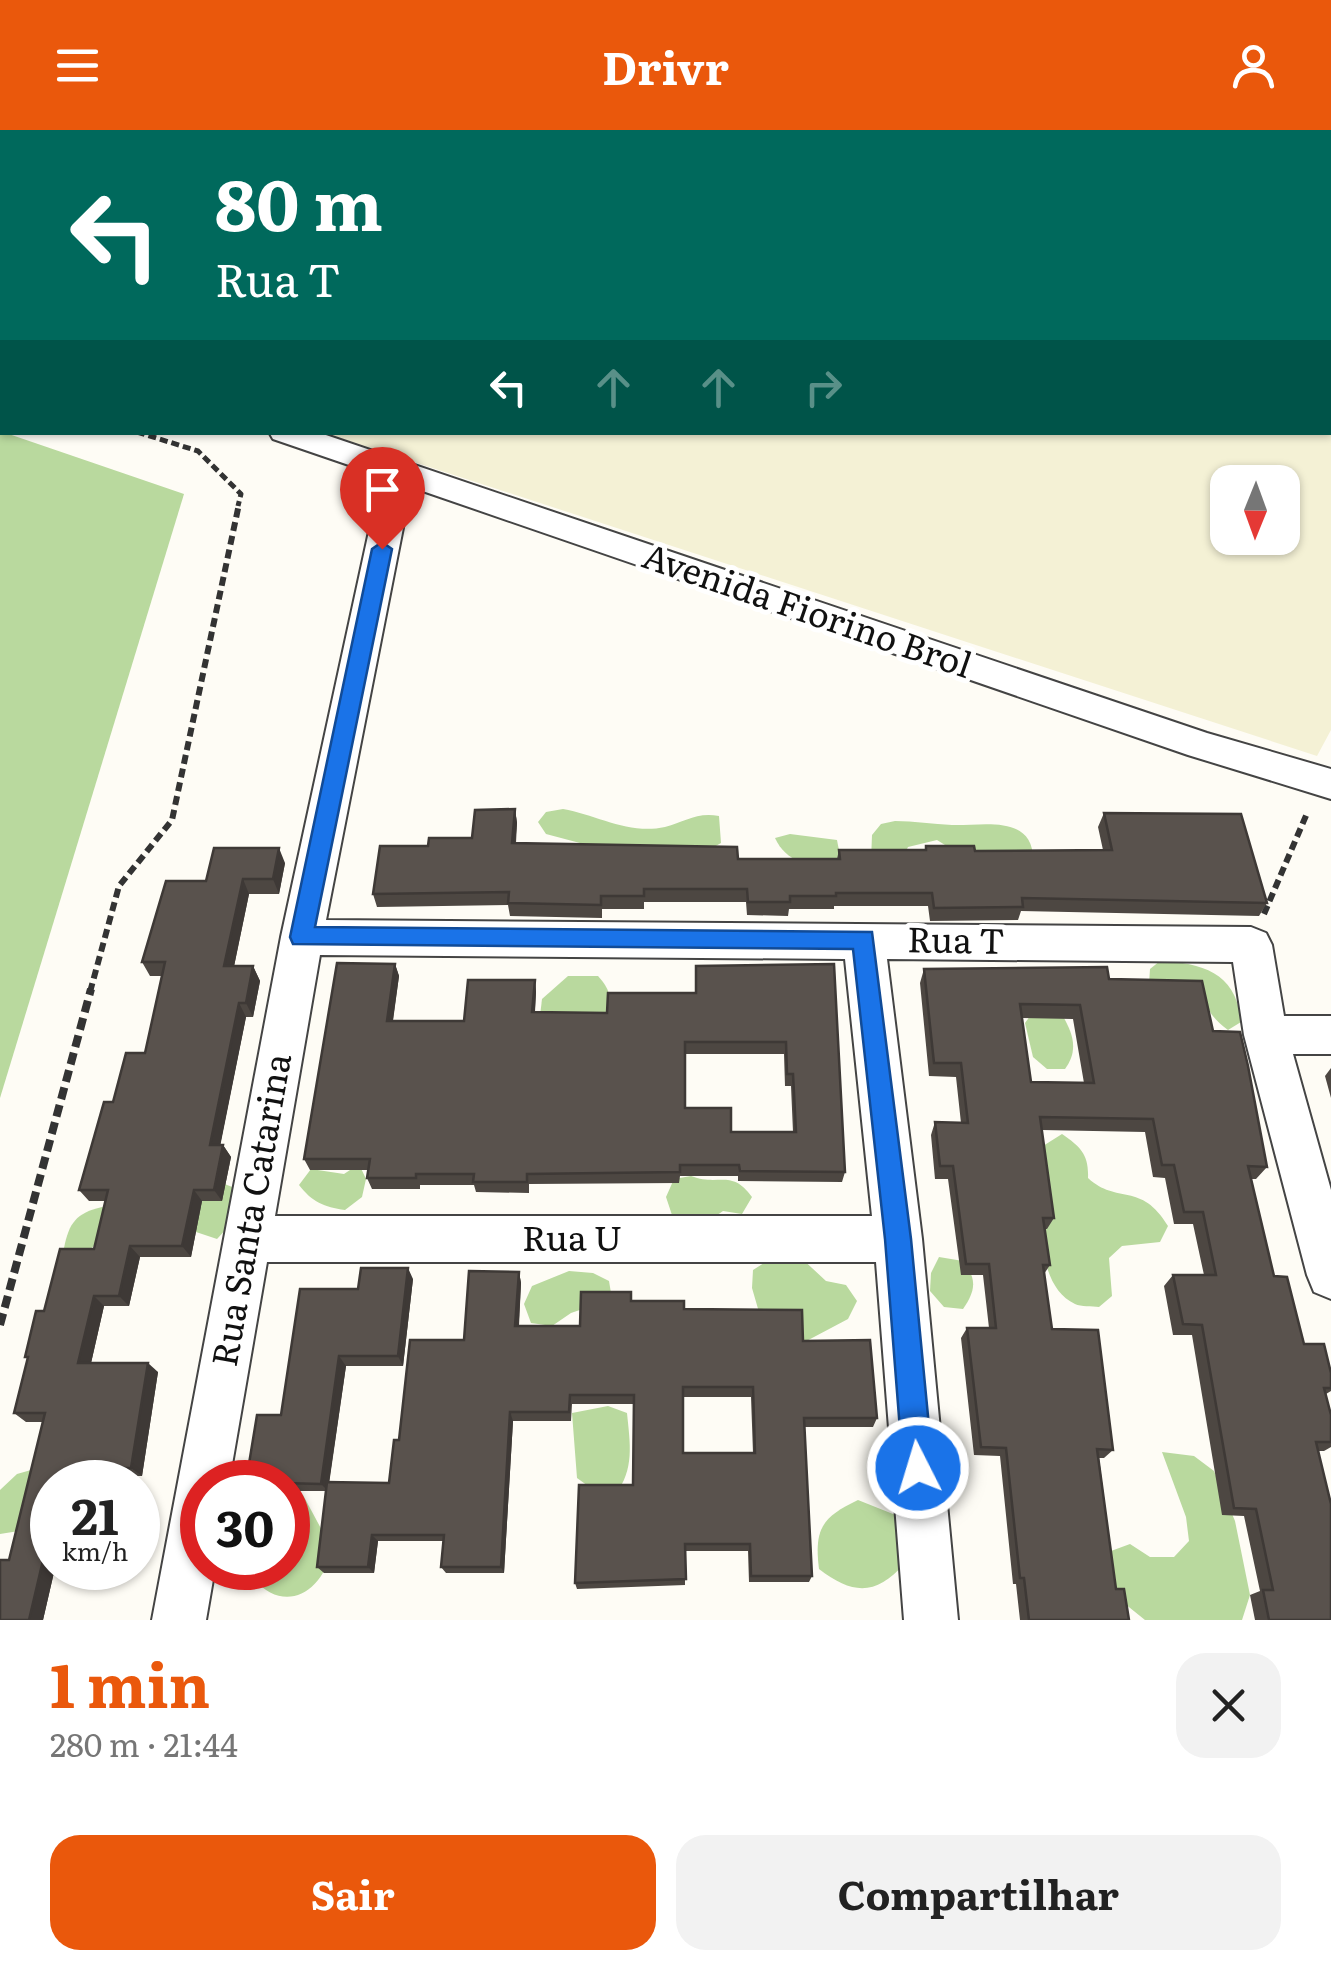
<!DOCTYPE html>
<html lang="pt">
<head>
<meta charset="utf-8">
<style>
	body { margin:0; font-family:Literata,serif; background:#f2f2f2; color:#222; height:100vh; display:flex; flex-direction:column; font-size:38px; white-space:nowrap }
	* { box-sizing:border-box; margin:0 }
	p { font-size:32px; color:#767676 }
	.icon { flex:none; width:55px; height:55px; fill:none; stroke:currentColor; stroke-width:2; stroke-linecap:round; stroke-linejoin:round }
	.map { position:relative; height:1490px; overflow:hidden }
	.panel { display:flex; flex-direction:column; background:#fff; flex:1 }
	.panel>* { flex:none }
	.banner { position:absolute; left:0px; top:0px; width:1332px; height:305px; box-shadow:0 2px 8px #0004; background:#00695c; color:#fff; overflow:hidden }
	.needle { width:65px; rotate:181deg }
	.controls { position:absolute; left:1210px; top:335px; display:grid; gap:20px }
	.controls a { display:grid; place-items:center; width:90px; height:90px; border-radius:20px; background:#fff; box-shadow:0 2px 8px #0004; font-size:50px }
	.speed { position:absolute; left:30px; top:1330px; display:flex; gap:20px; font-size:50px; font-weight:700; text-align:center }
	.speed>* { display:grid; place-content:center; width:130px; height:130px; border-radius:50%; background:#fff; box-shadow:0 2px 8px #0004; line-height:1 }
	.speed small { font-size:25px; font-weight:400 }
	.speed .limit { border:15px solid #d22; background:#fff; color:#111 }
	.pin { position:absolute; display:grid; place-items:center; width:85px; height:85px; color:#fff; margin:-102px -42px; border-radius:50% 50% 50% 0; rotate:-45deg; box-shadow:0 0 10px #0007 }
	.pin .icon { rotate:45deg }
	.me { position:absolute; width:110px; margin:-55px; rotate:355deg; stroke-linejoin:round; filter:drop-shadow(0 0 8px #0008) }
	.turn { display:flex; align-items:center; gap:35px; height:210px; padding:0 50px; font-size:45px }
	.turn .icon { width:130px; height:130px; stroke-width:2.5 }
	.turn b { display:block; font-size:70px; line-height:85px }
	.lanes { display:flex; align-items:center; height:95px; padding:0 50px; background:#0003; justify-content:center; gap:50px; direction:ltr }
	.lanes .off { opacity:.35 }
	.round { display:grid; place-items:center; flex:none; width:105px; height:105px; border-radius:30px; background:#f2f2f2 }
	.head { display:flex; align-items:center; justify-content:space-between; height:170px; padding:0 50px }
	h1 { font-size:60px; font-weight:700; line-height:75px; color:#ea580c }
	.action { display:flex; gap:20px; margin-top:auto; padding:20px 50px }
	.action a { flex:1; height:115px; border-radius:30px; background:#ea580c; color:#fff; font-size:40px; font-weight:700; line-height:115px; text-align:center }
	.action a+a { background:#f2f2f2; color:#222 }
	header { display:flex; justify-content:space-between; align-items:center; height:130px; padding:0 50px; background:#ea580c; color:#fff; font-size:45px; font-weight:700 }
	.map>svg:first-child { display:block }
</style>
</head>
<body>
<header><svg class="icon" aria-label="menu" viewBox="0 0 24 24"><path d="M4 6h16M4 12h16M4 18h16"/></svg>Drivr<svg class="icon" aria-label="person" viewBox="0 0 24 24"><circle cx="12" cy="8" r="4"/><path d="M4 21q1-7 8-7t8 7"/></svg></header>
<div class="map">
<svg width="1331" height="1490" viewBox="0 0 1331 1490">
	<rect width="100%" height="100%" fill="#fefcf5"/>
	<g fill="#f4f1d5" fill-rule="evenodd">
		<path d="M0,0H424L433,2H2V197Z"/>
		<path d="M1331,248V600L1317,626L325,303L1330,302ZM1228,352H1282V408H1228Z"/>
	</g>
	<g fill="#b9d99e">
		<path d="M0,301L184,364L0,968Z"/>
		<path d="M563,679C597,685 629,705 665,697C685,692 696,682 719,686L721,713L707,721L595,717L546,704L538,692L546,682Z"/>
		<path d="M895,691C914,691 933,694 952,695C984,696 1036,683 1033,734L953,720L937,710L908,717L902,729L871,731L872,705L881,694Z"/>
		<path d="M790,704L837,710L842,736C815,737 788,736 775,708Z"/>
		<path d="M1160,831C1203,833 1237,843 1241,892L1228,900C1211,887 1205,878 1203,857L1184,866L1149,854L1150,839Z"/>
		<path d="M568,846H598C610,859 612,868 607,885L540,886L542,869Z"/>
		<path d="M1059,880C1072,900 1080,919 1065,939H1047L1033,927L1025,893L1033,882Z"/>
		<path d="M1062,1004C1081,1017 1089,1025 1088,1048C1117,1075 1141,1051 1168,1096L1160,1112L1122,1116L1109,1128L1112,1166L1099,1177C1092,1176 1081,1177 1075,1174C1028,1152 1042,1057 1043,1016Z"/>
		<path d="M359,1034L366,1049L362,1067L345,1080C324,1077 312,1072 299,1055L311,1039L344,1044Z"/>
		<path d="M691,1046C719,1057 731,1038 752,1067L742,1084L723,1081C705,1094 693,1094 672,1085L666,1067L674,1049Z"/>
		<path d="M222,1053L240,1060L230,1095L217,1109L184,1098L192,1077Z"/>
		<path d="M102,1077L116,1084L112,1103L79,1127L64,1118C69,1093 76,1083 102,1077Z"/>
		<path d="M798,1125L826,1151L846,1155L857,1171L848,1189L797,1216L763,1196L752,1158L753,1140L767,1131Z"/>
		<path d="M939,1127L963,1131C977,1149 976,1160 963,1179L944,1177L930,1161L931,1143Z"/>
		<path d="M569,1141L593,1143L609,1151L612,1169L571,1183L552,1196L531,1193L524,1174L532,1156Z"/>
		<path d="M608,1276L627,1283C630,1314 635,1339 615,1365L595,1361L577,1348L572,1283Z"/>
		<path d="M1162,1322L1194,1326L1214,1341L1235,1391L1250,1465L1242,1490H1145L1114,1465L1111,1421L1130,1414L1150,1427H1174L1189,1411L1186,1387Z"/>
		<path d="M38,1338L25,1400L0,1404V1360L17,1344Z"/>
		<path d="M303,1365L332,1419C321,1470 275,1486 246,1438H288V1366Z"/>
		<path d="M858,1370L898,1386L905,1433C876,1466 853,1465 819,1439C814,1399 822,1387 858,1370Z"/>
	</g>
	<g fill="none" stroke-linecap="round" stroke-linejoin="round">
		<defs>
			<g id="street">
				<path d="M0,200L2,201V219L0,218Z"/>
				<path d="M269,302H317L1207,603L1331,639V669L1188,625L411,357L326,790L1251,797L1266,803L1272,815L1284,886H1331V924H1293L1331,1060V1169L1314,1162L1307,1145L1244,905L1233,832L887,829L922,1109L958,1490H904L876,1132H267L229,1352H202V1438H215L206,1490H152L281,807L381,346L273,309ZM320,825L845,829L872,1086H275Z"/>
			</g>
		</defs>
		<use href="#street" stroke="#444" stroke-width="4"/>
		<path stroke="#333" stroke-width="5" stroke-dasharray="8 4" stroke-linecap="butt" d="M137,302L198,321L241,364L238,376"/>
		<g stroke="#333" stroke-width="6" stroke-dasharray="9 5" stroke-linecap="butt">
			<path d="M1264,784L1308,681"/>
			<path d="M90,862L119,756L172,690L239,374"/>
		</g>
		<path stroke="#333" stroke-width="8" stroke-dasharray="12 6" stroke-linecap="butt" d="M0,1195L91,859"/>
		<use href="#street" fill="#fff" fill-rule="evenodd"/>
	</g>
	<g fill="#4d4742" fill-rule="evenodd">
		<path d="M515,679L517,693L516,713L738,729H837L839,720H925L926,716L975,721L1103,720L1098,697L1104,683L1267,773L1259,786L1021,781L1018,790L930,791L928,776H834V779H789L788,786L747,785L746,772H644V779H602V788L510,786L508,775L377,777L373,764L428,716L472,708Z"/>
		<path d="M285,733L279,764H249L234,836H253L260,851L253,887H246L220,1015H223L231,1027L222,1071H202L191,1127H140L129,1176H104L91,1233L158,1242L142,1346H97L96,1352H52V1438H55L43,1490H0L9,1430L43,1292H26L14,1283L28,1229L25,1227L44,1181L94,1119L105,1071H89L79,1060L113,972L145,923L162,846H150L142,832L206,751Z"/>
		<path d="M395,834L399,846L393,891H464L535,850L536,862L535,882L607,883L695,863L834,834L845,1042L842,1052L738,1051V1046H680L679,1053L529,1054V1063L476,1062L474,1055H420V1059H372L367,1048L368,1040H310L304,1029ZM685,924H784L785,956H791L793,1002H731L685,978Z"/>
		<path d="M924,839L1109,849L1213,901L1267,1037L1256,1049H1251L1274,1146L1304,1214L1331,1243V1261L1326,1264L1331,1285V1317L1324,1321H1318L1331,1490H1255L1250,1465L1260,1461L1244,1386L1222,1385L1192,1205H1173L1164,1156L1173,1145H1204L1193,1094H1174L1165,1048L1153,1047L1145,1002L1042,1000L1054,1088L1047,1099H1045L1050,1135L1044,1144L1052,1199L1113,1320L1104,1328H1099L1116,1459L1129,1490H1020L1016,1454H1013L1000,1326L974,1325L961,1208L967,1198H989L983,1145H961L948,1049H935L931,1005L935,992L961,993L956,947L929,946L920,853ZM1022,888L1073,889L1084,953L1031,952Z"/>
		<path d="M1331,938V968L1325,946Z"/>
		<path d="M519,1142L521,1153L519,1196H580L632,1171L684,1179L803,1211L877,1288L873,1297H804L812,1446L809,1452H749L748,1421H685V1455L577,1459L575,1453L633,1355L634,1274H572L571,1291H513L504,1443H446L441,1437L444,1411H378L374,1443H324L317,1437L326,1361H288L281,1285L358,1159L413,1149L403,1236H346L329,1352L389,1353L399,1310L464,1210ZM683,1267H751L753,1323H683Z"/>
	</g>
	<g fill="#3e3936">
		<path d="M515,679L517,693L514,727L512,713Z"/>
		<path d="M279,718L285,733L279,764L273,749Z"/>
		<path d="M243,749L249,764L231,851L224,836Z"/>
		<path d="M395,834L399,846L391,903L387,891Z"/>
		<path d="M253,836L260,851L253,887L246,873Z"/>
		<path d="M535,850L536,862L534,895L532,882Z"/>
		<path d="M239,873L246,887L218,1027L210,1015Z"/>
		<path d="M223,1015L231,1027L222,1071L214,1060Z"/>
		<path d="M194,1060L202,1071L191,1127L182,1116Z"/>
		<path d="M130,1116L140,1127L129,1176L119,1166Z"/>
		<path d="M408,1138L413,1149L403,1236L398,1226Z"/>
		<path d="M519,1142L521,1153L518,1207L515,1196Z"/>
		<path d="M94,1166L104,1176L89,1242L78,1233Z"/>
		<path d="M339,1226L346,1236L328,1361L321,1354Z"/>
		<path d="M148,1233L158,1242L142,1346L131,1338Z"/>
		<path d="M510,1282L513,1291L504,1443L501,1437Z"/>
		<path d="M86,1338L97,1346L96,1352H83Z"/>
		<path d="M372,1405L378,1411L374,1443L368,1437Z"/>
		<path d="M48,1409L52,1412V1438H55L43,1490H29Z"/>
	</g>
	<g fill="#59524d" stroke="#3e3936" stroke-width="2.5" fill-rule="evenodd">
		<path d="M515,679L512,713L737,717L738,729H840L839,720H926V716H974L975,721L1112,720L1104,683L1241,684L1267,773L1022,768L1023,777L934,778L932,763H836V766H790V772H748L747,759H644V766H601V775L508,773L509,762L373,764L380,716H428L429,708H472L475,680Z"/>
		<path d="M214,718H279L273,749H243L224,836H253L246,873H239L210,1015H223L214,1060H194L182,1116H130L119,1166H94L78,1233H148L131,1338H86L83,1352H52V1409H48L29,1490H0V1430H9L45,1283H14L28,1227H25L36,1181H44L60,1119H94L108,1060H79L104,972H113L126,923H145L165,832H142L166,751H206Z"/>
		<path d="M337,833L395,834L387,891H464L468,850H535L532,882L607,883L608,863H696V836L834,834L845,1042L740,1041L739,1035H680V1042L527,1044V1052H473L474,1044H416V1048H367L370,1029H304ZM685,912H786L787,944H793L796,1002H731V978H685Z"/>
		<path d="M1107,837L1109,849L1202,851L1213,901L1240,902L1248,936L1267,1037L1248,1036L1274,1146L1287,1147L1304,1214H1324L1331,1243V1258H1324L1331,1285V1312H1316L1331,1374V1490H1269L1263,1460H1273L1256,1379L1234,1378L1202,1195L1183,1194L1173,1145H1216L1203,1082H1184L1174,1035H1162L1153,989L1040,987L1054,1088H1043L1050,1135H1043L1052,1199L1098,1200L1113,1320L1097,1319L1116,1459H1124L1129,1490H1029L1024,1448H1020L1006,1318L981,1317L967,1198H996L989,1134H966L953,1036H940L935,992L968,993L961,933H934L924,839ZM1020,874L1080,875L1094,953L1031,952Z"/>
		<path d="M361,1138H408L398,1226H339L321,1354L246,1352L257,1285H281L300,1159H358Z"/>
		<path d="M469,1141L519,1142L515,1196H580L581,1162H631V1171H684V1179L802,1180L803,1211L870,1210L877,1288H804L812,1446H751L750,1414H685L686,1449L575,1453L579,1355H633L634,1265H570L569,1282H510L501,1437H441L444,1405H372L368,1437H317L327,1352L389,1353L394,1310H399L410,1210H464ZM683,1257H753L755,1323H683Z"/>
	</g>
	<path fill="#1a73e8" stroke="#114b97" stroke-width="2.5" d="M382,412L392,419L315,797L872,802L911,1109L933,1338L928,1348L918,1352L908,1348L903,1338L885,1109L853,819L293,814L290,807L372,419Z"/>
	<g text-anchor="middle" stroke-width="10" stroke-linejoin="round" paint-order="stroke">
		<g font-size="35" fill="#111" stroke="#fff">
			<text transform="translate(807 481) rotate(19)" y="12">Avenida Fiorino Brol</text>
			<text transform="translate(956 811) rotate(1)" y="12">Rua T</text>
			<text transform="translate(252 1080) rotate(-80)" y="12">Rua Santa Catarina</text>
			<text x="572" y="1121">Rua U</text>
		</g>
	</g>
</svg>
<div class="controls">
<a><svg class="needle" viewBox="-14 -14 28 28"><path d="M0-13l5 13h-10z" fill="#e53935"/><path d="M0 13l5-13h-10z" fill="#767676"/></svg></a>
</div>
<div class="speed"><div>21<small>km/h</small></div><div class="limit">30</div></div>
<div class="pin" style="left:382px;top:419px;background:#d93025"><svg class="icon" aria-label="arrive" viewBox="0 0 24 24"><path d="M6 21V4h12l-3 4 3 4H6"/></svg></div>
<svg class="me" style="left:918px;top:1338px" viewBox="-20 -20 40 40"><circle r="17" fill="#1a73e8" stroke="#fff" stroke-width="3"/><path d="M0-11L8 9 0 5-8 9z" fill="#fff"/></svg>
<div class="banner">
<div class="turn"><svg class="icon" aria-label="left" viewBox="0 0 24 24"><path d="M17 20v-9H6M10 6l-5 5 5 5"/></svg><div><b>80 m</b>Rua T</div></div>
<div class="lanes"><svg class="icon" aria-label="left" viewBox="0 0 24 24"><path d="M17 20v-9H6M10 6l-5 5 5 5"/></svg><svg class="icon off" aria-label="ahead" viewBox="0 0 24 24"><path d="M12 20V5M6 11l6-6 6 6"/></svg><svg class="icon off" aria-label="ahead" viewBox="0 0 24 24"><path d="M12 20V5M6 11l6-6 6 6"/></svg><svg class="icon off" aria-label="right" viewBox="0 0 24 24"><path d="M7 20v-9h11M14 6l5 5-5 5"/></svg></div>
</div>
</div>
<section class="panel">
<div class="head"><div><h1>1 min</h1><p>280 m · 21:44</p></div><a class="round"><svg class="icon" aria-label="close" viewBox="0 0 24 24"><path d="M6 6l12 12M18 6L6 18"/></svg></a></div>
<div class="action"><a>Sair</a><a>Compartilhar</a></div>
</section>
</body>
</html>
